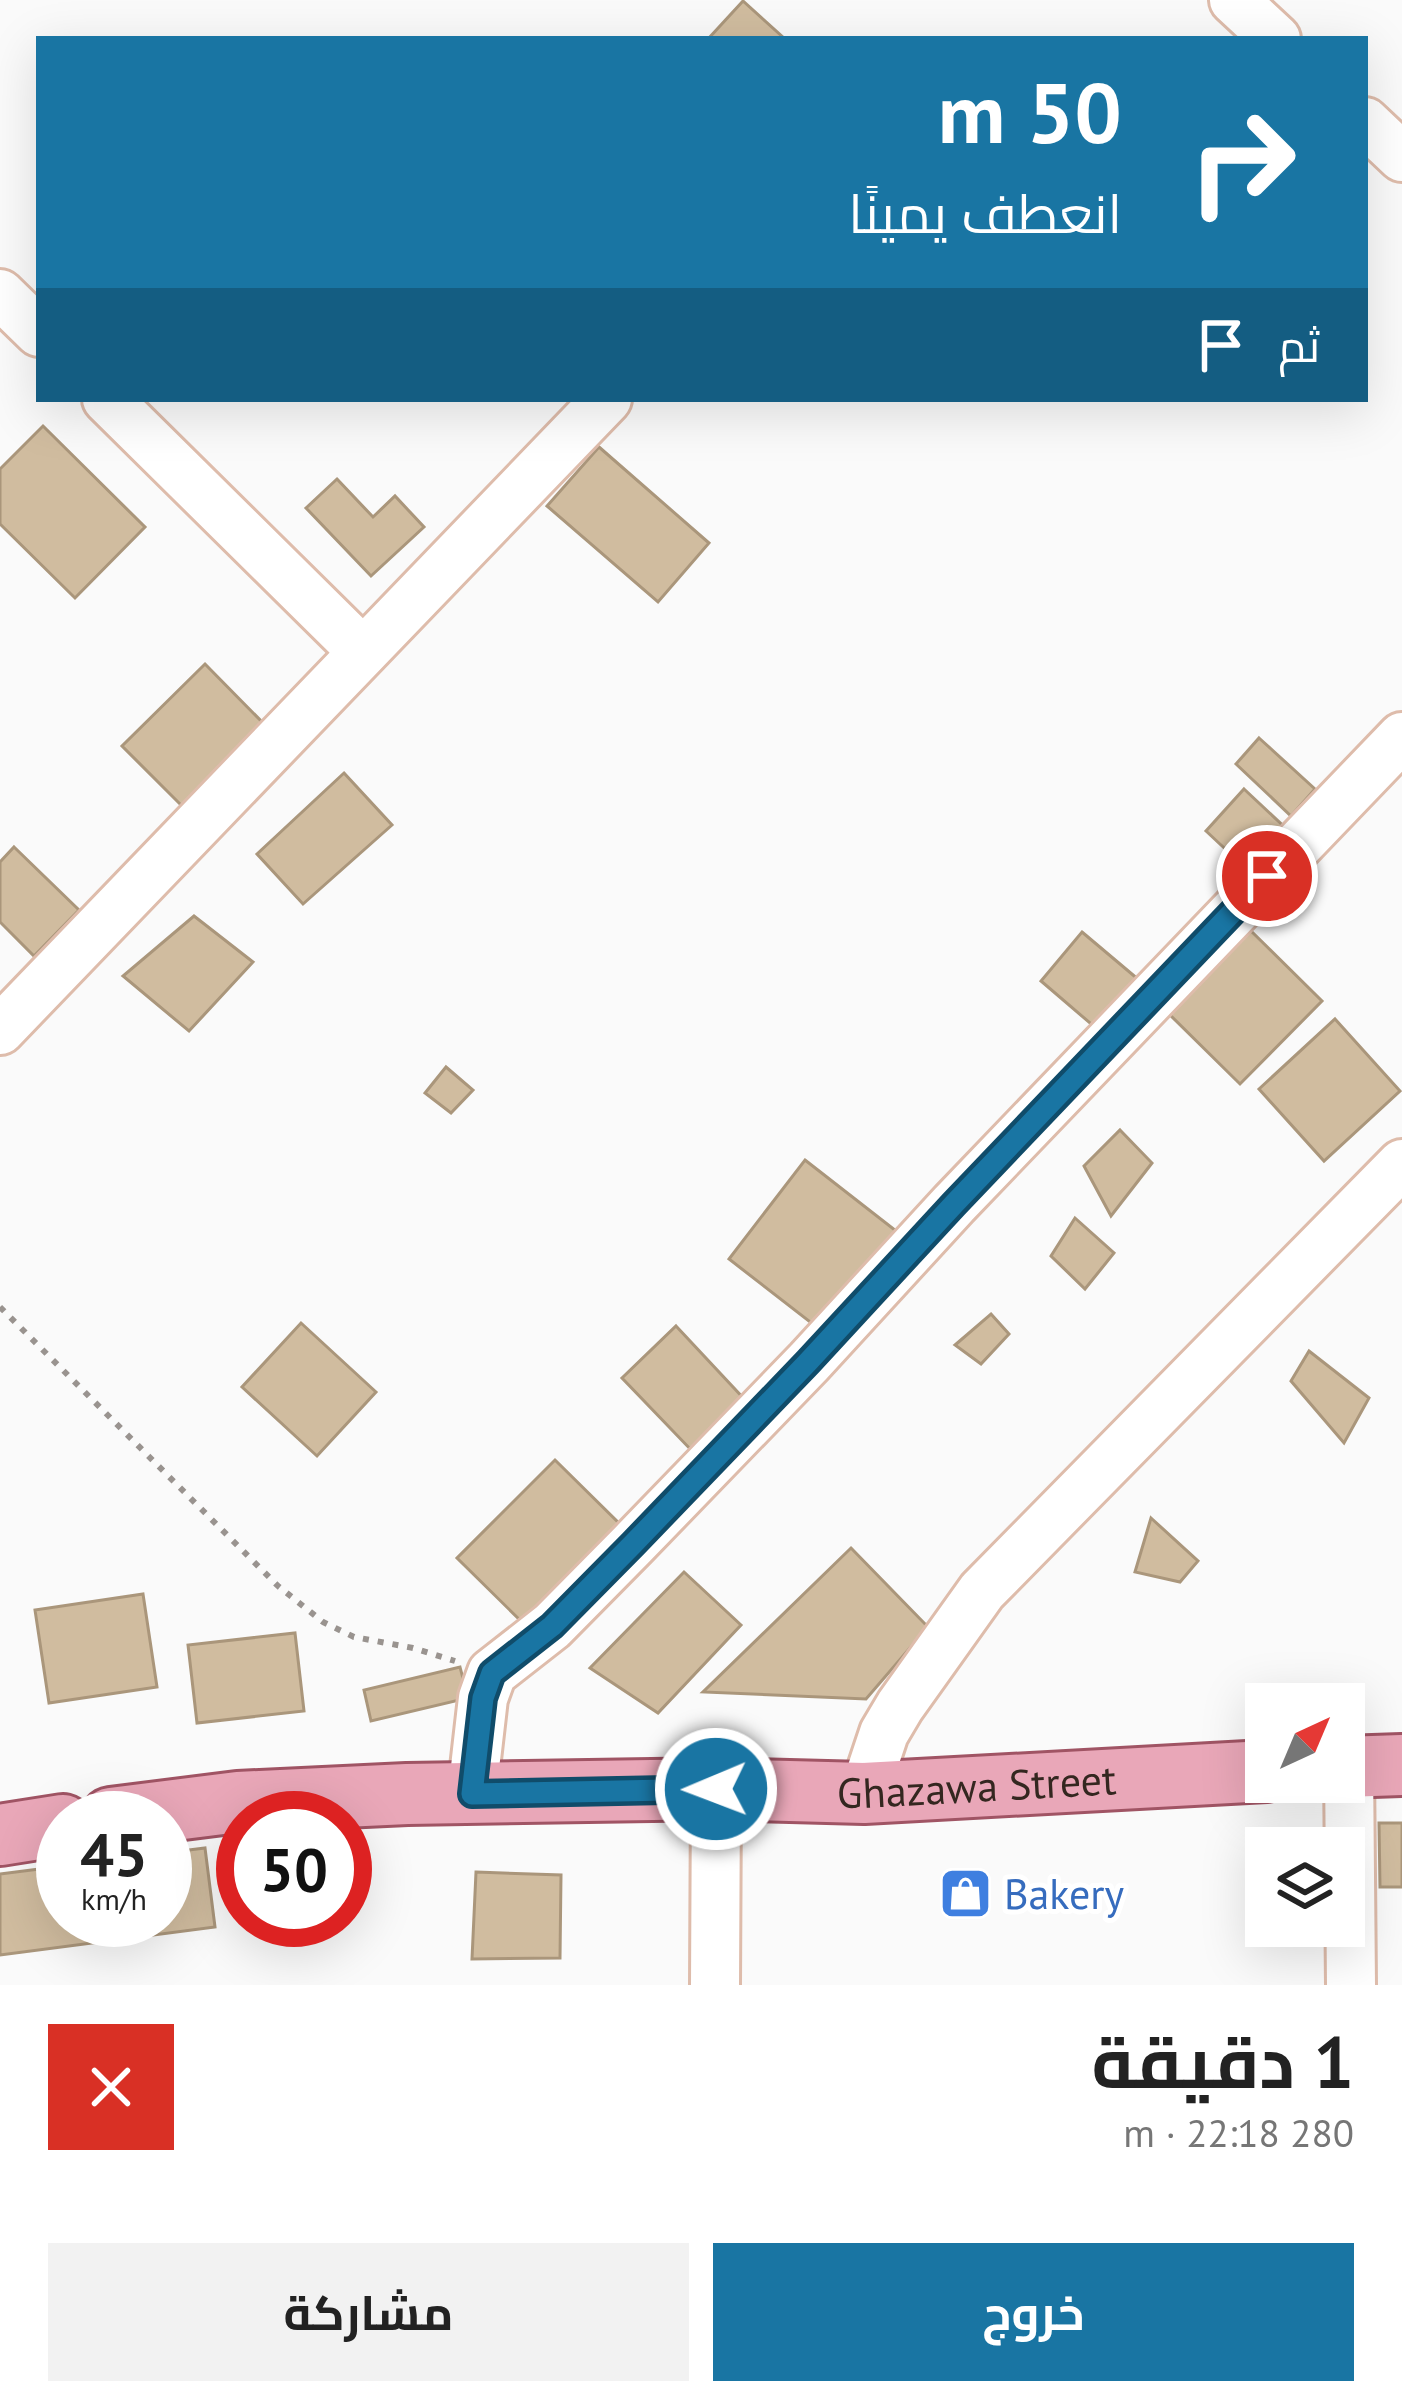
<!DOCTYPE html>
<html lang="ar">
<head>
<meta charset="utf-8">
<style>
	body { margin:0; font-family:"PT Sans",Cairo,sans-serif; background:#f2f2f2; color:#222; direction:rtl; height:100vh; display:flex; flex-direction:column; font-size:45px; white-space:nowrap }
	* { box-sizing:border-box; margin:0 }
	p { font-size:39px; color:#767676 }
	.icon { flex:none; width:66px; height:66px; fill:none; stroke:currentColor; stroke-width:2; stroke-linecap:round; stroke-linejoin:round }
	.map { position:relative; height:1985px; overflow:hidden; direction:ltr }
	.drawer { display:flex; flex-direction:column; background:#fff; flex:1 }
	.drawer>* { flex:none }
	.hud { position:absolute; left:36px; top:36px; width:1332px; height:366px; border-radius:0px; box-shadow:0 12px 48px #0002; direction:rtl; background:#1975a3; color:#fff; overflow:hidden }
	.needle { width:78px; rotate:44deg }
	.controls { position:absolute; left:1245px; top:1683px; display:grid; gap:24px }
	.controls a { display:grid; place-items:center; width:120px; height:120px; border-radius:0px; background:#fff; box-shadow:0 12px 48px #0002; font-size:60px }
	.speed { position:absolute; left:36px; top:1791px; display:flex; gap:24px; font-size:60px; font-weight:700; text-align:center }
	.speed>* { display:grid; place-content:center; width:156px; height:156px; border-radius:50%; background:#fff; box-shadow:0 12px 48px #0002; line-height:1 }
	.speed small { font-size:30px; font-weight:400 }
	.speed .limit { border:18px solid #d22; background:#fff; color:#111 }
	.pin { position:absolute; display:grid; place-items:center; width:102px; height:102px; color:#fff; margin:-51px; border:6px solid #fff; border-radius:50%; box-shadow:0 3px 12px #0007 }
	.me { position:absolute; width:132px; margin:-66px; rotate:269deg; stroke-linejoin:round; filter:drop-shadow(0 0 9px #0008) }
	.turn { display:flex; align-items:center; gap:42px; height:252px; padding:0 48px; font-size:54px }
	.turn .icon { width:156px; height:156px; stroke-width:2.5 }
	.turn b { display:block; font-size:84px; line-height:102px }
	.then { display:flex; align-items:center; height:114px; padding:0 48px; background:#0003; gap:24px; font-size:45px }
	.round { display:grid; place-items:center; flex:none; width:126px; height:126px; border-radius:0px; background:#f2f2f2 }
	.summary { display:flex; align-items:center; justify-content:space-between; height:204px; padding:0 48px }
	h1 { font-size:72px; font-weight:700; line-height:90px }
	.action { display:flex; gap:24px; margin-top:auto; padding:24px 48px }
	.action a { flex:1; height:138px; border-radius:0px; background:#1975a3; color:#fff; font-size:48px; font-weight:700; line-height:138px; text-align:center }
	.action a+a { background:#f2f2f2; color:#222 }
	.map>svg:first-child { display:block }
</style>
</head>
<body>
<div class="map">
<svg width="1402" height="1985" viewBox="0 0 1402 1985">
	<rect width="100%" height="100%" fill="#fafafa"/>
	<g fill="#d0bc9f" stroke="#aa967b" stroke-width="3">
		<path d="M743,1L785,39H708Z"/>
		<path d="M43,426L145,527L75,598L0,524V469Z"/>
		<path d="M599,447L709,543L658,602L547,506Z"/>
		<path d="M337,479L373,517L395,496L424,527L371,576L306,508Z"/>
		<path d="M205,664L270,730L187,811L122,746Z"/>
		<path d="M1259,738L1315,789L1291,816L1236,764Z"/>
		<path d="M344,773L392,825L303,904L257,854Z"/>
		<path d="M1244,789L1291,833L1252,874L1206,831Z"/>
		<path d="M14,847L79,910L34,956L0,922V862Z"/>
		<path d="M194,916L253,962L189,1031L123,976Z"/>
		<path d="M1249,929L1322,1001L1240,1084L1167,1012Z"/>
		<path d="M1082,932L1139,980L1097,1029L1041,981Z"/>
		<path d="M1335,1019L1400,1091L1324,1161L1259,1089Z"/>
		<path d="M446,1067L473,1090L451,1113L425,1093Z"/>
		<path d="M1120,1130L1152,1163L1111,1216L1084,1166Z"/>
		<path d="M805,1160L900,1234L823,1332L729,1259Z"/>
		<path d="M1075,1218L1114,1253L1085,1289L1051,1256Z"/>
		<path d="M991,1314L1009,1334L981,1364L955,1345Z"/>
		<path d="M301,1323L376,1392L317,1456L242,1387Z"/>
		<path d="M676,1326L747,1402L694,1453L622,1378Z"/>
		<path d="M1309,1351L1369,1398L1344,1443L1291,1381Z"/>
		<path d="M555,1460L625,1529L528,1628L457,1558Z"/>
		<path d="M1151,1518L1198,1561L1180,1582L1135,1572Z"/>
		<path d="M851,1548L928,1627L866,1699L703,1692Z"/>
		<path d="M684,1572L741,1625L658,1713L590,1668Z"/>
		<path d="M143,1594L157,1687L49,1703L35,1610Z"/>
		<path d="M295,1633L304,1711L197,1723L188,1645Z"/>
		<path d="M460,1667L468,1698L371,1721L364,1690Z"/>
		<path d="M1379,1823H1402V1887H1380Z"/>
		<path d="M205,1848L215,1927L0,1955V1874L63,1866V1920H165V1853Z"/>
		<path d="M476,1872L561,1875L560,1958L472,1959Z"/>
	</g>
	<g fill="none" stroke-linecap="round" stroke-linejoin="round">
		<defs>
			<g id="minor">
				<path d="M1234,0L1276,39"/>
				<path d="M1365,122L1402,157"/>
				<path d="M0,294L39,332"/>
				<path d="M107,399L363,652"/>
				<path d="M0,1030L607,399"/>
				<path d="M1349,1766L1351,1985"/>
				<path d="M864,1793L884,1733L900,1706L982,1591L1402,1164"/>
				<path d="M472,1794L483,1698L492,1673L552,1626L633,1544L809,1362L954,1204L1402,737"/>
				<path d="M715,1985L716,1789"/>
			</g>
			<g id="major">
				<path d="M1344,1767L1402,1765"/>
				<path id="s1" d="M111,1818L238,1802L407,1794L716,1789L864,1793L1266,1771"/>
				<path d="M0,1835L63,1825"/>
			</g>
		</defs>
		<use href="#minor" stroke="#debcab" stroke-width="54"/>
		<use href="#major" stroke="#a05464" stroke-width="66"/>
		<path stroke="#99938f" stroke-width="6" stroke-dasharray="6 9" stroke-linecap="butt" d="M0,1307L278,1586L323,1622L354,1637L413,1648L455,1661"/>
		<use href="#minor" stroke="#fff" stroke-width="48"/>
		<use href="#major" stroke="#e9a7b8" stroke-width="60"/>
	</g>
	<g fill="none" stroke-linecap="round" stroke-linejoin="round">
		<defs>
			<path id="route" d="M716,1789L472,1794L483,1698L492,1673L552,1626L633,1544L808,1362L954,1204L1267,876"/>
		</defs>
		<use href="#route" stroke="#104c6a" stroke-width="30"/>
		<use href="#route" stroke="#1975a3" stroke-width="21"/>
	</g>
	<defs>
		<symbol id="shop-square" viewBox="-11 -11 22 22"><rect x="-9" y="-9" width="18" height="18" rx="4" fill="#3f7fe0" stroke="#fff"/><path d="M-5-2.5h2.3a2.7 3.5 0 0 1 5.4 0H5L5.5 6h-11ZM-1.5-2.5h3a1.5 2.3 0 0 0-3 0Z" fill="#fff"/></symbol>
	</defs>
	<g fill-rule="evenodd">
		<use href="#shop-square" x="936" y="1864" width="59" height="59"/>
	</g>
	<g text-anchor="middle" stroke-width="10" stroke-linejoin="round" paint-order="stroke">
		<g font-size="42" fill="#342720" stroke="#fff">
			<text dy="15" stroke="none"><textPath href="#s1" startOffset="867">Ghazawa Street</textPath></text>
		</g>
		<g font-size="42" fill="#366cbe" stroke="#fff" text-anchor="start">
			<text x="1004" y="1909">Bakery</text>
		</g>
	</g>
</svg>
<div class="controls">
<a><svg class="needle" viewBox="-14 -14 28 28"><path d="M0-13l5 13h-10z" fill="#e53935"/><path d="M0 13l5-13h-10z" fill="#767676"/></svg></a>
<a><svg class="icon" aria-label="layers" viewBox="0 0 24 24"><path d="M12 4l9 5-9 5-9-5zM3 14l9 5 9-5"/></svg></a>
</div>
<div class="speed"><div>45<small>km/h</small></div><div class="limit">50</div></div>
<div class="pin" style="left:1267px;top:876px;background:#d93025"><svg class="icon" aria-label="arrive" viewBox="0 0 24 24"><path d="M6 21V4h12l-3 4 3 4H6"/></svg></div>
<svg class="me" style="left:716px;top:1789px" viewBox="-20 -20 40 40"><circle r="17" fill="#1975a3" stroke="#fff" stroke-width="3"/><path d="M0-11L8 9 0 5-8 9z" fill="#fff"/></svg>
<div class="hud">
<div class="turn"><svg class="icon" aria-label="right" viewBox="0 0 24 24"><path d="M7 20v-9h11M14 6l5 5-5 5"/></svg><div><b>50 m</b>انعطف يمينًا</div></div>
<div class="then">ثم<svg class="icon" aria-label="arrive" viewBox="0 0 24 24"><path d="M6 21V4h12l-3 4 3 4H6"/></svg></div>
</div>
</div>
<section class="drawer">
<div class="summary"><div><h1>1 دقيقة</h1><p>280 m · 22:18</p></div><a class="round" style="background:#d93025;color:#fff"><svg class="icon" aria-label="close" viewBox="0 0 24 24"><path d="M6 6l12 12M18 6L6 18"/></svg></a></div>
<div class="action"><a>خروج</a><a>مشاركة</a></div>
</section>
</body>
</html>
